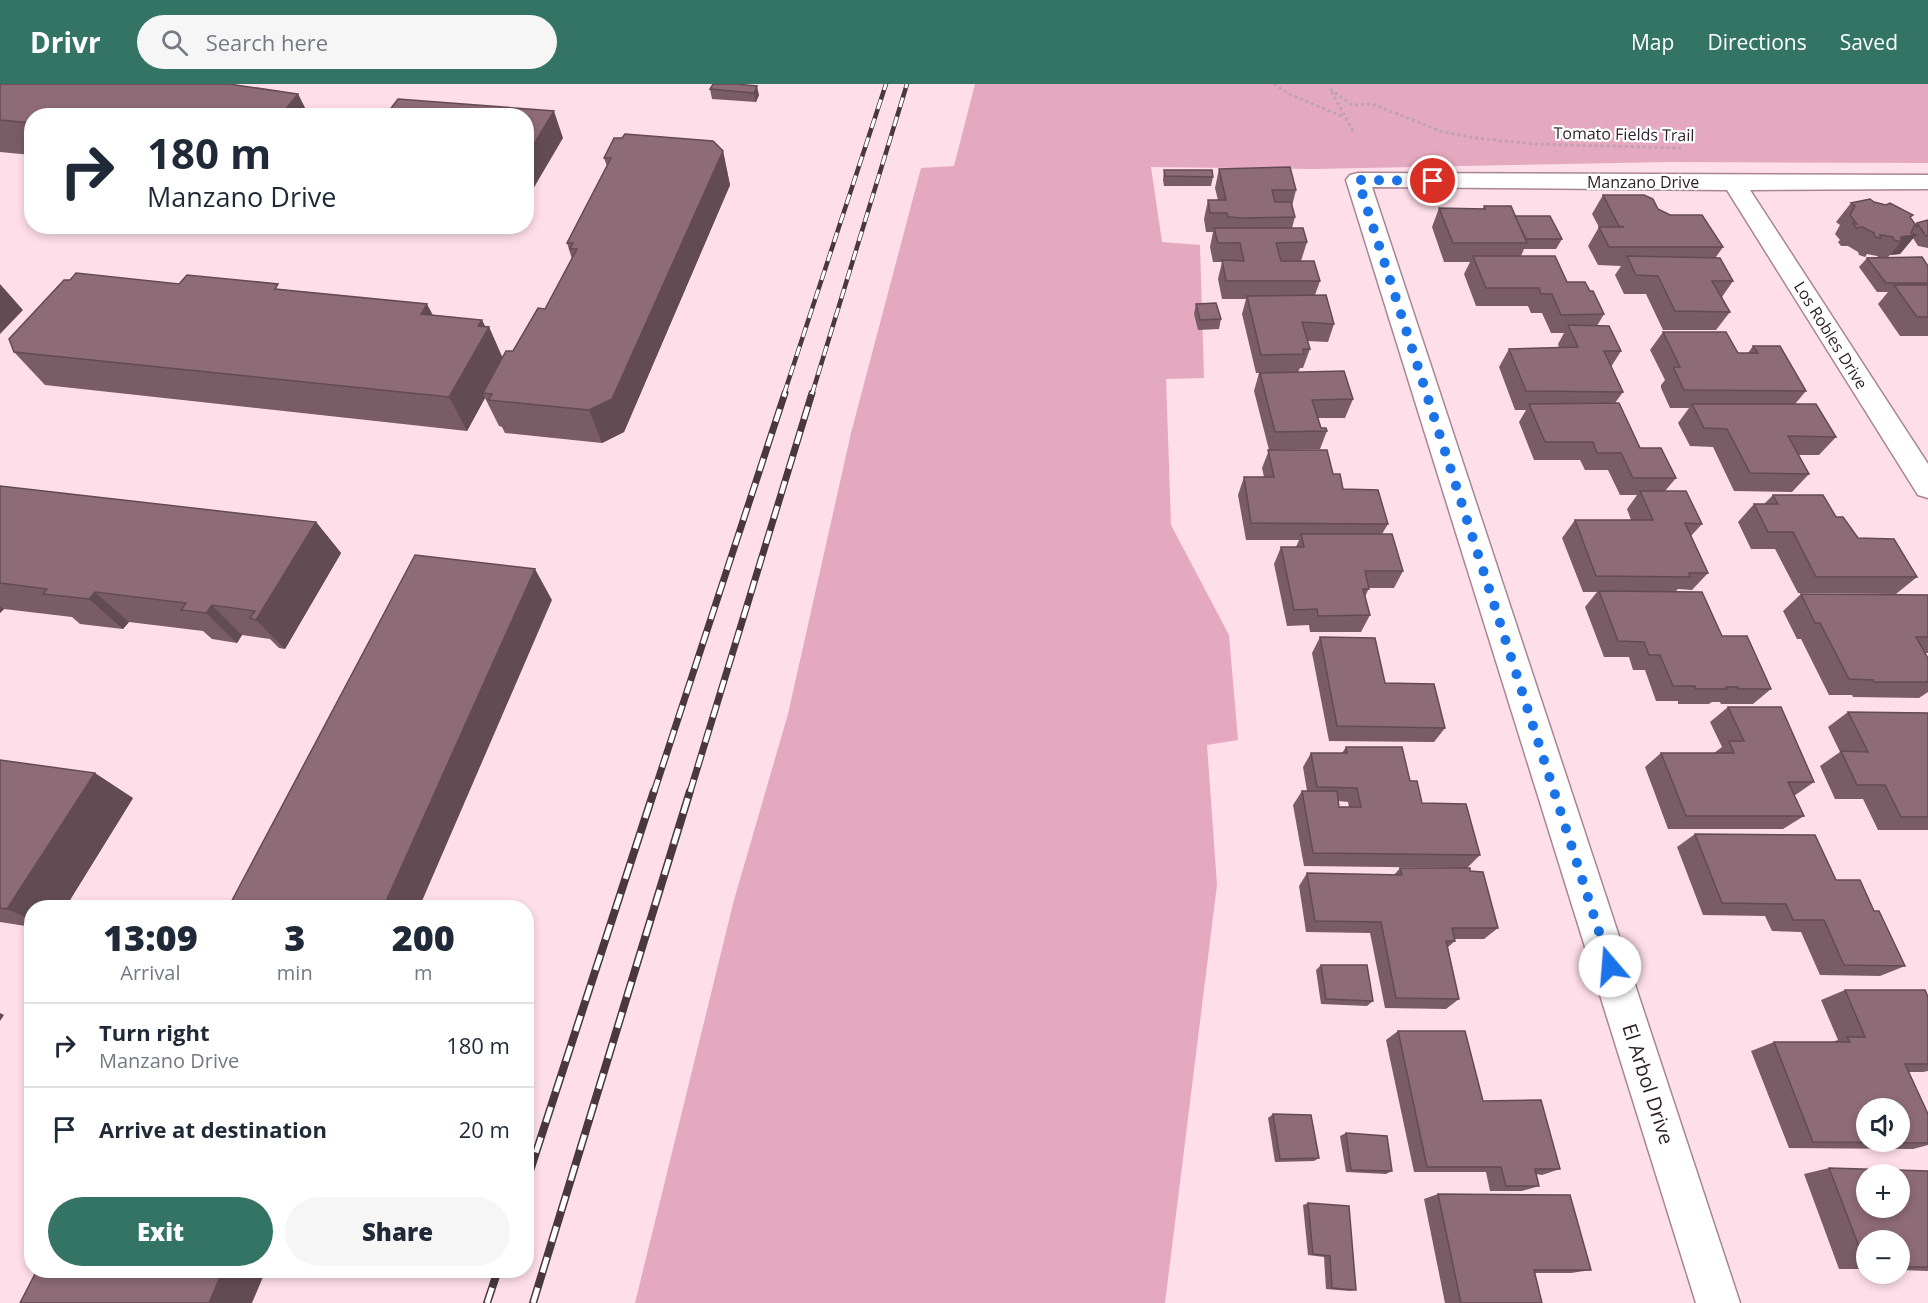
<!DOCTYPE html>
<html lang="en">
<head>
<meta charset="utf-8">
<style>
	body { margin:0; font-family:"Open Sans",sans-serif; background:#f6f6f7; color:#1f2937; height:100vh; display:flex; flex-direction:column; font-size:22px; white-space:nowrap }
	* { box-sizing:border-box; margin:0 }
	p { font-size:20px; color:#747a83 }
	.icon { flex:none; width:33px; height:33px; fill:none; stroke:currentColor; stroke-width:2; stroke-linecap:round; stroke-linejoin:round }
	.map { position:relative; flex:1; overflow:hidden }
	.drawer { position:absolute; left:24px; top:816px; width:510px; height:378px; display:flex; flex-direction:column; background:#fff; border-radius:24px; box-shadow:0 3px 9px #0003 }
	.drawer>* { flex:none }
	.banner { position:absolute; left:24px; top:24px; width:510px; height:126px; border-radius:24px; box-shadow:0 3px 9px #0003; background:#fff; color:#1f2937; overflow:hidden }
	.controls { position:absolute; left:1856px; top:1014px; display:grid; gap:12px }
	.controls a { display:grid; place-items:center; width:54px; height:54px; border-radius:50%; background:#fff; box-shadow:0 3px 9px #0003; font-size:30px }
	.pin { position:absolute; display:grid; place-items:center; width:51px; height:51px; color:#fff; margin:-26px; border:3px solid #fff; border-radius:50%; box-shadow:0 2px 6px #0007 }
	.me { position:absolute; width:66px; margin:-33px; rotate:342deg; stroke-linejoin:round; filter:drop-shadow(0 0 4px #0008) }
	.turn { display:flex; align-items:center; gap:21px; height:126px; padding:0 24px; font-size:27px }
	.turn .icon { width:78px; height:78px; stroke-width:2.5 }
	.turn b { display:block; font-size:42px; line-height:51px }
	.eta { display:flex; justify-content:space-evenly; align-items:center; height:102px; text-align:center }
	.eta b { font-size:36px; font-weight:800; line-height:42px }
	.cta { display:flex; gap:12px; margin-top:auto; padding:12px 24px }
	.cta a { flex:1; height:69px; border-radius:36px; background:#337464; color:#fff; font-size:24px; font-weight:800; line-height:69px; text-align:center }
	.cta a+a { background:#f6f6f7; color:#1f2937 }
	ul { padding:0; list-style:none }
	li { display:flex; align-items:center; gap:18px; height:84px; padding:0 24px; border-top:2px solid #e0e1e3 }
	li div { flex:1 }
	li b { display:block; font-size:22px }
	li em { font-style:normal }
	header { display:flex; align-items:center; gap:36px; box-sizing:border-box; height:84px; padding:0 30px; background:#337464; color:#fff }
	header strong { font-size:28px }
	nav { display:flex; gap:33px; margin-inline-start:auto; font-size:21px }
	.search { width:420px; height:54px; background:#f6f6f7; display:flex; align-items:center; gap:15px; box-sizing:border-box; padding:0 21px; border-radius:33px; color:#747a83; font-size:22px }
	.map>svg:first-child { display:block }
</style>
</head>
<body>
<header>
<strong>Drivr</strong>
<div class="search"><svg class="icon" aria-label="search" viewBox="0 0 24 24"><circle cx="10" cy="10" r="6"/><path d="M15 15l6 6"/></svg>Search here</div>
<nav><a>Map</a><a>Directions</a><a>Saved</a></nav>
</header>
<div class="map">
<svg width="1928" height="1219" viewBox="0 0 1928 1219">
	<rect width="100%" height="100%" fill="#fedee9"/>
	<path fill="#e5a9bf" d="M975,0H1928V79L1668,78L1313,85L1151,83L1162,158L1200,161L1204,294L1166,295L1171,441L1229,551L1238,656L1207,661L1217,801L1165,1219H635L734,816L788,630L851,349L921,84L954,82Z"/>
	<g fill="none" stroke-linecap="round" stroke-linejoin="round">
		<defs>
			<path id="minor" d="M1358,89L1928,91V105L1750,106L1928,380V414L1918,411L1727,106L1372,103L1740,1219H1696L1346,96L1350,91Z"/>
		</defs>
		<use href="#minor" stroke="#a98592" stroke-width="3"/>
		<g stroke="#bea3ad" stroke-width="3" stroke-dasharray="3 3" stroke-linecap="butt">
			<path d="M1274,0L1291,11L1344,33"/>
			<path d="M1353,47L1330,5L1352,21L1372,20L1443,48L1475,54L1535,60L1681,64"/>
		</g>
		<use href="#minor" fill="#fff" fill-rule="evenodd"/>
		<defs>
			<g id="rail-far2">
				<path d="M784,310L886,0"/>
				<path d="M812,310L907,0"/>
			</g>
			<g id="rail-far1">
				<path d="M654,708L785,309"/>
				<path d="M690,708L812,309"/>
			</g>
			<g id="rail">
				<path d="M526,1099L654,707"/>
				<path d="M487,1219L498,1186"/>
				<path d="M533,1219L690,707"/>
			</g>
		</defs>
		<use href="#rail-far2" stroke="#49393f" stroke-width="4.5"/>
		<use href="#rail-far1" stroke="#49393f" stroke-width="7"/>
		<use href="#rail" stroke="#49393f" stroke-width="8"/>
		<use href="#rail-far2" stroke="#fff" stroke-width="3" stroke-dasharray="10" stroke-linecap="butt"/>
		<use href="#rail-far1" stroke="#fff" stroke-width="4.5" stroke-dasharray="13" stroke-linecap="butt"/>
		<use href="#rail" stroke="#fff" stroke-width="5" stroke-dasharray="16" stroke-linecap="butt"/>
	</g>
	<g fill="#795c66" fill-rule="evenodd">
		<path d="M0,0L298,10L309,32H32V71L0,68Z"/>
		<path d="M736,0L759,11L756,18L712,15L710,5Z"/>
		<path d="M723,67L730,101L624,348L602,359L505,349L502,343L499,342L485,314L467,347L45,301L14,268L179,200L281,205L433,231L482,236L485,243H489L502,273L513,267L545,225L572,175L567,159L607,82L604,74Z"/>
		<path d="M1219,85L1296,106L1292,122L1295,133L1292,144L1307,158L1301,177L1320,197L1315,211L1334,240L1328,258L1307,257L1310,265L1303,284H1300L1298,288L1353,315L1345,334H1318L1321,344L1327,347L1320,365L1271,366L1333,390L1343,405L1388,440L1382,450L1403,487L1394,504H1369L1365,513L1370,531L1361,548H1310L1309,541L1287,542L1274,480L1281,463H1296L1299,456H1246L1238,411L1244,393H1264L1262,384L1269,366L1254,307L1259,289H1256L1242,230L1246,215H1222L1218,195L1222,178H1213L1210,163L1213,148H1206L1204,135L1208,116H1218L1215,104Z"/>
		<path d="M1164,86L1213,93L1211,102H1164L1163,96Z"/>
		<path d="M1603,111L1658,125L1723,163L1716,173L1733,197L1722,213L1730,228L1716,246H1663L1646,210H1624L1615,191L1621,182L1598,181L1588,162L1599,143L1592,130Z"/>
		<path d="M1874,118L1911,134L1915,140L1917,139L1928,136V164L1918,162L1913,154L1900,170L1890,171L1888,173L1928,182V252H1900L1878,220L1888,208H1877L1859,183L1867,174L1878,173L1877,172L1867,170L1865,173L1859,171L1858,168L1848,162H1841L1838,158L1840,156L1835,150L1840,141L1836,138L1851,119Z"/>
		<path d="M1484,122L1515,132L1562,155L1556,165H1524L1521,172L1567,198L1590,207L1604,230L1597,242L1621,267L1611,283L1623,308L1615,319L1640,364L1676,394L1665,407L1702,440L1691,452L1708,489L1692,506L1678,505L1676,507L1722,552L1771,605L1753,620H1721L1720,618H1712L1709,620H1678V617H1656L1645,586H1633L1629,573H1604L1585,523L1597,508H1583L1562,454L1575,436H1631L1627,425L1637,411H1620L1608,386H1585L1580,376H1534L1519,338L1526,326H1515L1499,283L1509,265L1559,264L1558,260L1564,249H1551L1542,229H1531L1528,222H1476L1464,190L1470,178H1444L1432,143L1439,124L1483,125Z"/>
		<path d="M1196,220L1221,235L1219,245L1198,246L1194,230Z"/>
		<path d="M1663,248L1738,269H1748L1753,262L1806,307L1795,320L1836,353L1819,371H1799L1809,390L1792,408L1734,407L1713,363L1690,362L1678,339L1689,324H1670L1661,304V301L1665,296L1650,266Z"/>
		<path d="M0,402L316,438L341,469L285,565L279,564L270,555L242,551L237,559L212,555L203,547L129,538L123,545L80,540L72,533L4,525L0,529Z"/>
		<path d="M1773,411L1836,433L1858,454L1917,493L1896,510L1798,509L1775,465H1751L1738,438L1754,420H1764Z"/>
		<path d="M1801,510L1928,511V569H1925L1928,574V608L1919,614L1853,613L1852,611H1829L1801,555H1797L1783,527Z"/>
		<path d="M1320,553L1385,599L1445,644L1434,658L1329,657L1312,569Z"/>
		<path d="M1728,623L1814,698L1794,712L1804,732L1783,745H1668L1645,683L1661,669H1714L1722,663L1710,638Z"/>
		<path d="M1848,628L1928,629V746H1878L1863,715H1835L1820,682L1840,668L1828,643Z"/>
		<path d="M1346,663L1410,697L1422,719L1480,771L1467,784L1304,782L1293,721L1302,707H1307L1303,683L1311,669H1342ZM1338,717L1348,718L1349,723H1339Z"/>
		<path d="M0,676L133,714L65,824H32V843L0,838Z"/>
		<path d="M1695,750L1836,796L1874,827L1905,882L1880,892L1820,891L1801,848L1772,847L1765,832L1703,831L1677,763Z"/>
		<path d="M1400,784L1470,787L1498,844L1484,855H1454L1455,857L1448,863L1459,915L1446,925L1385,924L1370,849L1306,848L1299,802L1307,789L1394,791Z"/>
		<path d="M1321,881L1373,917L1367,922L1321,920L1316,886Z"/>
		<path d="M1845,906L1928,913V987L1923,988H1909L1928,1030V1061L1913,1065L1789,1064L1751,967L1774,958H1832L1838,956L1821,916Z"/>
		<path d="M1398,947L1483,1017L1560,1085L1542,1091L1536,1090L1539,1102L1522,1107H1490L1486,1088H1414L1386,956Z"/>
		<path d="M1273,1030L1319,1074L1314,1077L1275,1078L1268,1034Z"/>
		<path d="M1346,1049L1392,1087L1386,1090L1346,1088L1340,1052Z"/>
		<path d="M1829,1084L1928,1087V1187L1899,1186V1156H1866V1185H1839L1804,1090Z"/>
		<path d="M1438,1110L1591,1186L1571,1189H1535L1542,1219H1445L1424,1115Z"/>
		<path d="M1308,1119L1356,1206L1350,1207L1326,1205L1324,1173L1308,1171L1303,1121Z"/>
	</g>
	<g fill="#634b53">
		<path d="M757,2L759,11L756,18L754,9Z"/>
		<path d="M298,10L309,32H280Z"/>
		<path d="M554,27L563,54L526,117V73Z"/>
		<path d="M723,67L730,101L624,348L602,359L589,326Z"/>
		<path d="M1916,151L1900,170L1890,171L1901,158V153Z"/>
		<path d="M0,200L23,226L0,250Z"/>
		<path d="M427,220L445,254L421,230Z"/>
		<path d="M482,236L487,246L489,243L504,277L483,309L485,314L467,347L449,313L478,242Z"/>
		<path d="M316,438L341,469L285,565L256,536Z"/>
		<path d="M535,485L552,516L419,824H383Z"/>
		<path d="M95,508L129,538L123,545L89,515Z"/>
		<path d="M212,521L242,551L237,559L206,529Z"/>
		<path d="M0,522L4,525L0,529Z"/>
		<path d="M95,689L133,714L65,824H32V836L7,825Z"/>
		<path d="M0,929L4,931L0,937Z"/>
		<path d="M223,1186H266L252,1219H209Z"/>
	</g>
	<g fill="#8d6b77" stroke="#634b53" stroke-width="1.5" fill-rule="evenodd">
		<path d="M0,0H229L298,10L280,32H32V39L0,36Z"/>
		<path d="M713,0H736L757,2L754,9L710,5Z"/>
		<path d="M398,15L554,27L526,73V32H385Z"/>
		<path d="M625,50L713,57L723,67L612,315L589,326L488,316L492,310L483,309L506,267H513L538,224L545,225L577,165H570L573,159H567L611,74H604L614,54H622Z"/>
		<path d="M1290,83L1296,106H1272L1275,118H1291L1295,133L1243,134L1228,133L1227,129H1210L1208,116H1226L1219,85Z"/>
		<path d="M1164,86H1212L1213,93L1165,92Z"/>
		<path d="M1603,111H1644L1653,115L1658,125L1670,131H1702L1723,163H1609L1599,143H1624L1619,142Z"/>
		<path d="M1870,115L1874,118L1886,121L1890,119L1913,131L1910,133L1917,143L1914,142L1911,149L1916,151L1901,153V158L1894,156L1893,153L1880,151L1881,154L1875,153L1874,149L1863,143L1856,144L1853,139L1857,140L1850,131L1855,122L1851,119Z"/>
		<path d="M1484,122H1511L1527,159H1453L1439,124L1485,125Z"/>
		<path d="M1515,132H1550L1562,155H1526Z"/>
		<path d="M1928,136V152H1926L1917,139Z"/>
		<path d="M1214,144H1303L1307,158L1276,159L1281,177H1314L1320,197H1226L1222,176L1244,177L1240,159H1218Z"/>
		<path d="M1473,172H1555L1567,198H1585L1590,207H1593L1604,230L1561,231L1552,210H1541L1539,204H1486Z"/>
		<path d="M1627,172L1720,174L1733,197H1712L1730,228L1675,227L1658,192L1636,191Z"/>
		<path d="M1922,173L1928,182V199H1886L1867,174Z"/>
		<path d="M76,189L179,200L187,191L278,200L275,205L427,220L421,230L482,236L478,242L489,243L449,313L14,268L9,255L64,196H70Z"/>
		<path d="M1894,201H1928V233H1917Z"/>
		<path d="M1326,211L1334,240L1302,238L1310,265H1303L1304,270L1261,271L1247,212Z"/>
		<path d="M1216,219L1221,235L1200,236L1196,220Z"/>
		<path d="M1568,241L1609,242L1621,267H1604L1623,308L1526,307L1509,265L1578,263Z"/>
		<path d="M1663,248H1726L1738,269H1758L1753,262H1780L1806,307L1684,306L1674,285V283H1680Z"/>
		<path d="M1344,287L1353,315L1312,316L1321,344H1326L1327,347L1275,348L1260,289Z"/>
		<path d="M1619,319L1640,364H1661L1676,394H1633L1621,369H1597L1593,358H1545L1529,320Z"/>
		<path d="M1692,320H1816L1836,353L1788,352L1809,390L1750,389L1727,345L1704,344Z"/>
		<path d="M1268,366H1327L1333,390H1340L1343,405L1378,406L1388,440L1251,439L1244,393H1274Z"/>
		<path d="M0,402L316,438L256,536L250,534L255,527L212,521L206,529L181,526L186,519L95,508L89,515L43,510L47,505L0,499Z"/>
		<path d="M1640,407H1686L1702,440L1685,439L1708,489H1689L1690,493L1596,492L1575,436H1653Z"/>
		<path d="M1773,411H1823L1836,433H1843L1858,454L1894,455L1917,493H1816L1793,448H1768L1754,420H1778Z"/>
		<path d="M1301,450H1392L1403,487H1365L1369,505H1363L1370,531L1318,532L1317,525L1294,526L1281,463H1304Z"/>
		<path d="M415,471L535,485L383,824H228Z"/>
		<path d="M1599,507L1702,508L1722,552H1747L1771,605H1738V603H1726L1727,605H1695V602H1673L1660,571H1649L1644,558L1618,557Z"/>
		<path d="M1801,510L1928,511V553H1916L1928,574V598H1874L1873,596L1849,595L1820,539H1815Z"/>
		<path d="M1320,553L1375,554L1385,599L1434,600L1445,644L1337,642Z"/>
		<path d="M1728,623H1781L1814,698H1788L1804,732H1686L1661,669H1734L1729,657H1744Z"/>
		<path d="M1848,628L1928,629V733H1901L1885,701H1857L1841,667L1868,668Z"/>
		<path d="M1346,663H1402L1410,697H1417L1422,719L1466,720L1480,771L1313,769L1302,707H1337L1339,723H1361L1357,704L1317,703L1311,669H1347Z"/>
		<path d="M0,676L95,689L7,825L0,824Z"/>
		<path d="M1695,750L1815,751L1836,796H1860L1874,827H1879L1905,882L1844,881L1824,836H1793L1786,820L1722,819Z"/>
		<path d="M1400,784H1470V787L1483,788L1498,844H1452L1455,857H1446L1459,915L1396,914L1381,838L1315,837L1307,789L1402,791Z"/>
		<path d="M1321,881H1367L1373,917L1326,915Z"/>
		<path d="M1845,906H1925L1928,913V980H1905L1928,1030V1059L1813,1058L1774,958H1850L1847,953H1865ZM1866,1024H1899V1058H1866Z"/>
		<path d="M1398,947H1465L1483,1017L1541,1016L1560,1085H1535L1539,1102H1506L1501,1083H1427Z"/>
		<path d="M1273,1030L1311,1031L1319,1074L1280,1075Z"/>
		<path d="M1346,1049L1387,1052L1392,1087L1351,1086Z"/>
		<path d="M1829,1084L1928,1087V1183H1899V1156H1866V1181ZM1866,1090H1899V1124H1866Z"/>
		<path d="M1438,1110L1570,1111L1591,1186H1534L1542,1219H1461Z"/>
		<path d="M1308,1119L1349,1122L1356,1206L1332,1204L1330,1172L1313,1170Z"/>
		<path d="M37,1186H223L209,1219H20Z"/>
	</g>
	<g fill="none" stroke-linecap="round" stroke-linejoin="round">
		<path stroke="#1a73e8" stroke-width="10" stroke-dasharray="0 18" d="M1433,97L1358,96L1610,882"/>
	</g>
	<g text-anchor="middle" stroke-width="4.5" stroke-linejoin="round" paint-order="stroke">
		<g font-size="16" fill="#2d1f25" stroke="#fff">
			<text transform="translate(1624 50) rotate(1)" y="6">Tomato Fields Trail</text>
			<text x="1643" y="104">Manzano Drive</text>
			<text transform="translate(1831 251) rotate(58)" y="6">Los Robles Drive</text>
		</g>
		<g font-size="20" fill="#2d1f25" stroke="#fff">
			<text transform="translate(1648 1000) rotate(72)" y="7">El Arbol Drive</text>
		</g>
	</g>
</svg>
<div class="controls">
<a><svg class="icon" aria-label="sound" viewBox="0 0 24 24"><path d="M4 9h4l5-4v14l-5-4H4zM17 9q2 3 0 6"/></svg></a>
<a>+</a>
<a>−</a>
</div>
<div class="pin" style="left:1433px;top:97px;background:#d93025"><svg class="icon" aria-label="arrive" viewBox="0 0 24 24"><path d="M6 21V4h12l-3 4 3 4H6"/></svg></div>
<svg class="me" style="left:1610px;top:882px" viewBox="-20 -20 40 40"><circle r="19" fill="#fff"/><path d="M0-13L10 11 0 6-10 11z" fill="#1a73e8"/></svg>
<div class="banner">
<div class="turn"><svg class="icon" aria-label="right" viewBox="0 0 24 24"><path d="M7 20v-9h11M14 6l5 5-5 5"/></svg><div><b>180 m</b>Manzano Drive</div></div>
</div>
<section class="drawer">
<div class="eta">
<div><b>13:09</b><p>Arrival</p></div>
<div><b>3</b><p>min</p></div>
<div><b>200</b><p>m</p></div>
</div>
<ul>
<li><svg class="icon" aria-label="right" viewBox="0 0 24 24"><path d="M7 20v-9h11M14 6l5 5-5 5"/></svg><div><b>Turn right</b><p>Manzano Drive</p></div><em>180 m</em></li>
<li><svg class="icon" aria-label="arrive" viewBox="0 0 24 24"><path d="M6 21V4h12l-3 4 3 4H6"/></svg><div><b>Arrive at destination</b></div><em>20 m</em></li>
</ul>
<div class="cta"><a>Exit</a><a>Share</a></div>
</section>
</div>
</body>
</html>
